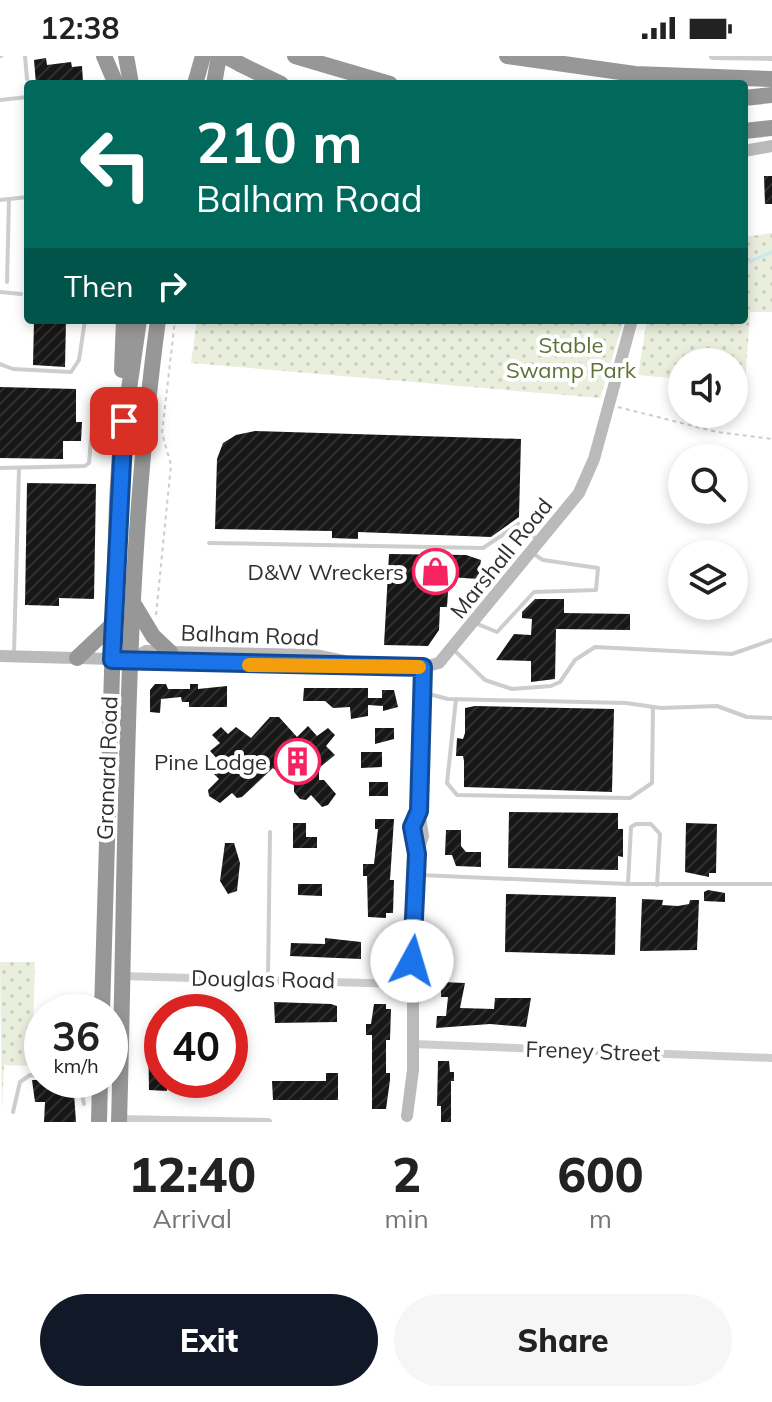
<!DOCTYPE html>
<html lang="en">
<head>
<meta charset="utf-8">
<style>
	body { margin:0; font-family:Mulish,sans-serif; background:#f6f6f6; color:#222; height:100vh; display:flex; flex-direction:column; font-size:30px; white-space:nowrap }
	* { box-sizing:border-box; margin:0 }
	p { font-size:26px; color:#767676 }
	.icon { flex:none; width:44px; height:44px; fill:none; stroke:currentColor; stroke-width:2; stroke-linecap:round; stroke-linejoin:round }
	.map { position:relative; height:1066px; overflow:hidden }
	.side { display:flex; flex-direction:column; background:#fff; flex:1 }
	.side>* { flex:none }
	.guide { position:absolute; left:24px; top:24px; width:724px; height:244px; border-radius:8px; box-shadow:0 4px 12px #0003; background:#00695c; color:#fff; overflow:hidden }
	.controls { position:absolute; left:668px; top:292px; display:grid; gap:16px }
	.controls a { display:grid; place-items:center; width:80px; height:80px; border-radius:50%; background:#fff; box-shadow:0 4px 12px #0003; font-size:40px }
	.speed { position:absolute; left:24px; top:938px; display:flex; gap:16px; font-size:40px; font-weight:700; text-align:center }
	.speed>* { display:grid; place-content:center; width:104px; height:104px; border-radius:50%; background:#fff; box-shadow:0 4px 12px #0003; line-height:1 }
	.speed small { font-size:20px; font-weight:400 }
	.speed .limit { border:12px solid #d22; background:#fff; color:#111 }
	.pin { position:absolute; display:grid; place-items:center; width:68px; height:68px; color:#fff; margin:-34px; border-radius:16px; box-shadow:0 4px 12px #0006 }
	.me { position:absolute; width:88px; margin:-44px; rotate:6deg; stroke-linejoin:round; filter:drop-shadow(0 0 6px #0008) }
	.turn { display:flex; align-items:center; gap:28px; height:168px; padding:0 40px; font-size:36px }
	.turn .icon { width:104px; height:104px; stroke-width:2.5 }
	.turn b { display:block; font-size:56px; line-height:68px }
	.then { display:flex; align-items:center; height:76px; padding:0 40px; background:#0003; gap:16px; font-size:30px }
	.eta { display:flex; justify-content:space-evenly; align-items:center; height:136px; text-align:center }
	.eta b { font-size:48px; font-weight:800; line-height:56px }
	.button { display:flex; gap:16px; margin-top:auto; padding:16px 40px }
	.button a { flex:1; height:92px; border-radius:48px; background:#111827; color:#fff; font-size:32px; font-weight:800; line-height:92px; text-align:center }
	.button a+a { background:#f6f6f6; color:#222 }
	.status { display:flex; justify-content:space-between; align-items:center; height:56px; padding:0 40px; background:#fff; direction:ltr }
	.status svg { height:22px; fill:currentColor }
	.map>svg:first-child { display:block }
</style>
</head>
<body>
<div class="status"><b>12:38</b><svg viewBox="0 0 49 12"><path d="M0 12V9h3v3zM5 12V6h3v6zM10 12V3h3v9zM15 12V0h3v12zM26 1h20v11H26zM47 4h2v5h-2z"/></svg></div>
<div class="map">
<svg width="772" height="1066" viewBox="0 0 772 1066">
	<defs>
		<pattern id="park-dots" width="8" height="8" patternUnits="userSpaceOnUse" patternTransform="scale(2)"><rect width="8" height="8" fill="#eaeedd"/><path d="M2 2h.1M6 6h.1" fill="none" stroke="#c9ccbe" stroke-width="1.8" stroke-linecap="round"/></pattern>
		<pattern id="building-hatch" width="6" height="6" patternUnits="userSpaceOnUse" patternTransform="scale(2)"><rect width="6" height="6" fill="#171717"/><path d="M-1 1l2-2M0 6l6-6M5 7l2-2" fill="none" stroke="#303030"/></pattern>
	</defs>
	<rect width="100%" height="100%" fill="#fff"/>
	<g fill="url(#park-dots)">
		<path d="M772,177V256H750L745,329L734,328V306H682V323L638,319L647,264H744V181Z"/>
		<path d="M197,264H595L608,269L623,266L600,342L191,307Z"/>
		<path d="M0,906H35L32,1010L4,1009L2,1054Z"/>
	</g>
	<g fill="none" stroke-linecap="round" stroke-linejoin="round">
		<path stroke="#c7e9ef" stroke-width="3" d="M744,208L772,196"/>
	</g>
	<g fill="url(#building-hatch)">
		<path d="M46,2L47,9L71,6L72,11L82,10L83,26L36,28L34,4Z"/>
		<path d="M764,120H772V148H765Z"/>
		<path d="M34,264H66L65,311L33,309Z"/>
		<path d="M0,331L76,333V366H82L81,385H63V403L0,402Z"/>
		<path d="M255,375L521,383L519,461L491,481L358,476V483L332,482V475L215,473L217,403L223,387L236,379Z"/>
		<path d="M27,427L96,428L94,543L59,542V550L25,549Z"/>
		<path d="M389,498L466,499L481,504L478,523L449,521L447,551H440L439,574L428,590L384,589Z"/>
		<path d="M535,543H564V557L630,558V574L556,573L555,623L531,626V605L496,604L514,578L531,579L532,563L522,562V556Z"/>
		<path d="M155,628H166L168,633H190V628H198V633L227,630V651H189V646H182L181,641L161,643L160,657L150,656V634Z"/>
		<path d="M304,632H368V642H382V634H394L398,651L383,655V650L368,649V660L351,663L350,651L333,652L325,645H303Z"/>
		<path d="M475,650L614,653L612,736L464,731V705L463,700H456L457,682L463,683L465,677V652Z"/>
		<path d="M270,661H279L297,681L308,670L317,680L328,672L335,679L326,690L335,699L319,712V724H324L336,738L328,749L322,751L311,739L306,744L300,743L294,736V729L273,712L242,741L237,742L232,737L220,747L209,740L208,734L219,723L212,716L221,707L210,695L220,687L212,679L221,671L228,678L236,671L251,682Z"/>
		<path d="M375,672H394V683L375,688Z"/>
		<path d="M361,696H382V711L361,712Z"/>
		<rect x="369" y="726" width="19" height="14"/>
		<path d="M509,756L618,757V773H623V801L618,800V814L508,812Z"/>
		<path d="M375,763H394L390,824H394L393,857H386V862L368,861L367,820H363V808H374L378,773H375Z"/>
		<path d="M293,767H306V781H317V792H293Z"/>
		<path d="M686,767L717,768L716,817H709V821L685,816Z"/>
		<path d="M446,774H461V790L466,796H481V811L456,810L452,799H445Z"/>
		<path d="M225,787H234L240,807L237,835L228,838L220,825Z"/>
		<path d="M298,828H322V840L298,839Z"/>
		<path d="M708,834L725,837V846L704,845V836Z"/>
		<path d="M506,838L616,841L615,899L505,896Z"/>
		<path d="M642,843L663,844L662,849L678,850L689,848L690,844H699L697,894L640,895Z"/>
		<path d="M325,882L361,886V903L290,900L291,887L325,888Z"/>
		<path d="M387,885L394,893L379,906L372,898Z"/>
		<path d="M441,926L465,927L460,952L494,953L495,942H531L526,971L490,968L436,972L437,960H446L448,941H441Z"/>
		<path d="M274,946L331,948L337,950V966L275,967Z"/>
		<path d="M374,948H386V953H391L390,984H386V1017H390V1024L386,1053H372V979H366V968H371Z"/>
		<path d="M148,977L162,978V1024H167V1035L149,1034Z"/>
		<path d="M438,1005H449L450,1016H454V1025H451V1066H441V1050H437Z"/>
		<path d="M326,1017H338V1044H273L272,1025H326Z"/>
		<path d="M32,1024H73L76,1066H44L45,1046H35Z"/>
	</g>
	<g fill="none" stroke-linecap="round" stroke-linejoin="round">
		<g stroke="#cdcdcd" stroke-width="2" stroke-dasharray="4 4" stroke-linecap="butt">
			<path d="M618,351L717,376L772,383"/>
			<path d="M156,559L171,409L162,377L175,264"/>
		</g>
		<g stroke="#cdcdcd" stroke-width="4">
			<path d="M0,0H1"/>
			<path d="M25,0L27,23"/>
			<path d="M0,44L28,41"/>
			<path d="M0,144L28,141"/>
			<path d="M7,226L9,143"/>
			<path d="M0,236L21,238"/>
			<path d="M0,308L13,313L71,316L79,304L85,264"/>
			<path d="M0,412L85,410L89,407L94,349"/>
			<path d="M209,487L483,492L519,468L539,485"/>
			<path d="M475,567L497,576L534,536L596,534L598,512L543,504L532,497"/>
			<path d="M453,593L485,624L512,633L551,630L560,626L575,604L595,591L732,598L772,584"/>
			<path d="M14,597L19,412"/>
			<path d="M425,637L448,643L626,647L661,652L717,650L747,661L772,662"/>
			<path d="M456,643L447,727L457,739L630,742L652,727L653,651"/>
			<path d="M420,819L628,828H772"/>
			<path d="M628,827L631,771L636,768H651L660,778L657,829"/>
			<path d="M268,923L270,776"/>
			<path d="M79,1024L84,1048"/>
			<path d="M13,1056L20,1026L30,1019L42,1020"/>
		</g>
		<g stroke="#cdcdcd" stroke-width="8">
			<path d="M713,0L772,1"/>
			<path d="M123,920L402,928"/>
			<path d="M413,988L772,1002"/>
			<path d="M119,1063L268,1066"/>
		</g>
		<g stroke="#bababa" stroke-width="12">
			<path d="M744,95L772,90"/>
			<path d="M0,600L423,611L439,607L579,437L594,403L632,264"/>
			<path d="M132,603L146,595L170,596L315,599L344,605"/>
			<path d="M417,798L412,771L419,755"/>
			<path d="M412,917L417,798L423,780L419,755L423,611"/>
			<circle cx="412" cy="927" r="9"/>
			<path d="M407,1060L413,1014V936"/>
		</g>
		<g stroke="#979797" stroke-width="16">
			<path d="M104,0L116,28"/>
			<path d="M126,0L131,28"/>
			<path d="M295,0L390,28"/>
			<path d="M507,0L635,18L772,23"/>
			<path d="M240,8L281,28"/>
			<path d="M195,28L203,0"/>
			<path d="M214,28L219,0"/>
			<path d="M744,42L772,39"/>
			<path d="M744,75L772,72"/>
			<path d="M122,314L124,264"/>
			<path d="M135,550L153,580L170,596"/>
			<path d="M77,602L113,568"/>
			<path d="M102,956L117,446L120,395L139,264"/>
			<path d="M99,1066L100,1024"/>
			<path d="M119,1066C127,799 122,529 158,264"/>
		</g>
		<path stroke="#979797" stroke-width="16" d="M225,0L240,8"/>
	</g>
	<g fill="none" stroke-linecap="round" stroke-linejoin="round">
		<defs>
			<path id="route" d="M124,365L112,604L423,611L419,755L412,771L417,798L412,905"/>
		</defs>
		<use href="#route" stroke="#114b97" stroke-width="20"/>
		<use href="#route" stroke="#1a73e8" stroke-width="14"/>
		<path stroke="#f59e0b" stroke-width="14" d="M249,609L419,611"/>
	</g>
	<defs>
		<symbol id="shop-ring" viewBox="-11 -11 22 22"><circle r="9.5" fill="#fff" stroke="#f52461" stroke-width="1.5"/><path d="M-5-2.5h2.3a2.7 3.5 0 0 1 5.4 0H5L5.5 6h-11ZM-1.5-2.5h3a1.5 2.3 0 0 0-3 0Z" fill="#f52461"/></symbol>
		<symbol id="building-ring" viewBox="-11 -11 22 22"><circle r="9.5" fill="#fff" stroke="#f52461" stroke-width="1.5"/><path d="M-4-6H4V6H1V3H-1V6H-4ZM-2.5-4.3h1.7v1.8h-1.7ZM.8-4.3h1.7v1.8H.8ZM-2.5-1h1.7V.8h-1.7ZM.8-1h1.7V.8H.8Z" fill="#f52461"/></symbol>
	</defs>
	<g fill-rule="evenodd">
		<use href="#shop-ring" x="410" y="490" width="51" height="51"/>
		<use href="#building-ring" x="272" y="680" width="51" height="51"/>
	</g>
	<g text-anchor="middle" stroke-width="8" stroke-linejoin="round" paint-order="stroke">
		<g font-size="22" fill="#5f7039" stroke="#fff">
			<text x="571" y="297">Stable<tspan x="571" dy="25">Swamp Park</tspan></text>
		</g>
		<g font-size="22" fill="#303030" stroke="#fff">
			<text transform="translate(501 502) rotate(-51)" y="8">Marshall Road</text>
			<text transform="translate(250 579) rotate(2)" y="8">Balham Road</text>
			<text transform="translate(107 712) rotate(-88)" y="8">Granard Road</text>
			<text transform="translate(263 923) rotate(1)" y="8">Douglas Road</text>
			<text transform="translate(593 995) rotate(2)" y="8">Freney Street</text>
		</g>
		<g font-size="22" fill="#303030" stroke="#fff" text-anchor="end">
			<text x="404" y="524">D&amp;W Wreckers</text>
			<text x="267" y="714">Pine Lodge</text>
		</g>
	</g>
</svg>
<div class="controls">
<a><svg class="icon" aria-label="sound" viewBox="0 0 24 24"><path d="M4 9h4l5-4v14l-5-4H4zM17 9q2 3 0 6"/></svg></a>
<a><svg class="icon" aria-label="search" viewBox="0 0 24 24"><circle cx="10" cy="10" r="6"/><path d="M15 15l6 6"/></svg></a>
<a><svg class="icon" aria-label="layers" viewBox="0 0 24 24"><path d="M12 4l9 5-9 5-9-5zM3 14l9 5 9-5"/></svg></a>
</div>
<div class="speed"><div>36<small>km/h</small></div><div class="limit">40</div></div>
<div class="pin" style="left:124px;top:365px;background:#d93025"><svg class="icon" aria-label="arrive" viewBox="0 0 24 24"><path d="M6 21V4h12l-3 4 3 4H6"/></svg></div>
<svg class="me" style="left:412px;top:905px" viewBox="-20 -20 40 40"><circle r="19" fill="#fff"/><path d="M0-13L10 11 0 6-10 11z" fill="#1a73e8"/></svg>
<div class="guide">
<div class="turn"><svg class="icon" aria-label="left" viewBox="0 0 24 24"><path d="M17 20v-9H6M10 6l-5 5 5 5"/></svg><div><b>210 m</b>Balham Road</div></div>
<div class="then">Then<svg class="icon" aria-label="right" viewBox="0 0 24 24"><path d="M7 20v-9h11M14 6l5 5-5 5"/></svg></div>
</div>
</div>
<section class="side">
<div class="eta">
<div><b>12:40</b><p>Arrival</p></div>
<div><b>2</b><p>min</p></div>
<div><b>600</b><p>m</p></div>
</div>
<div class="button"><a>Exit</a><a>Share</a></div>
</section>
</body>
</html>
